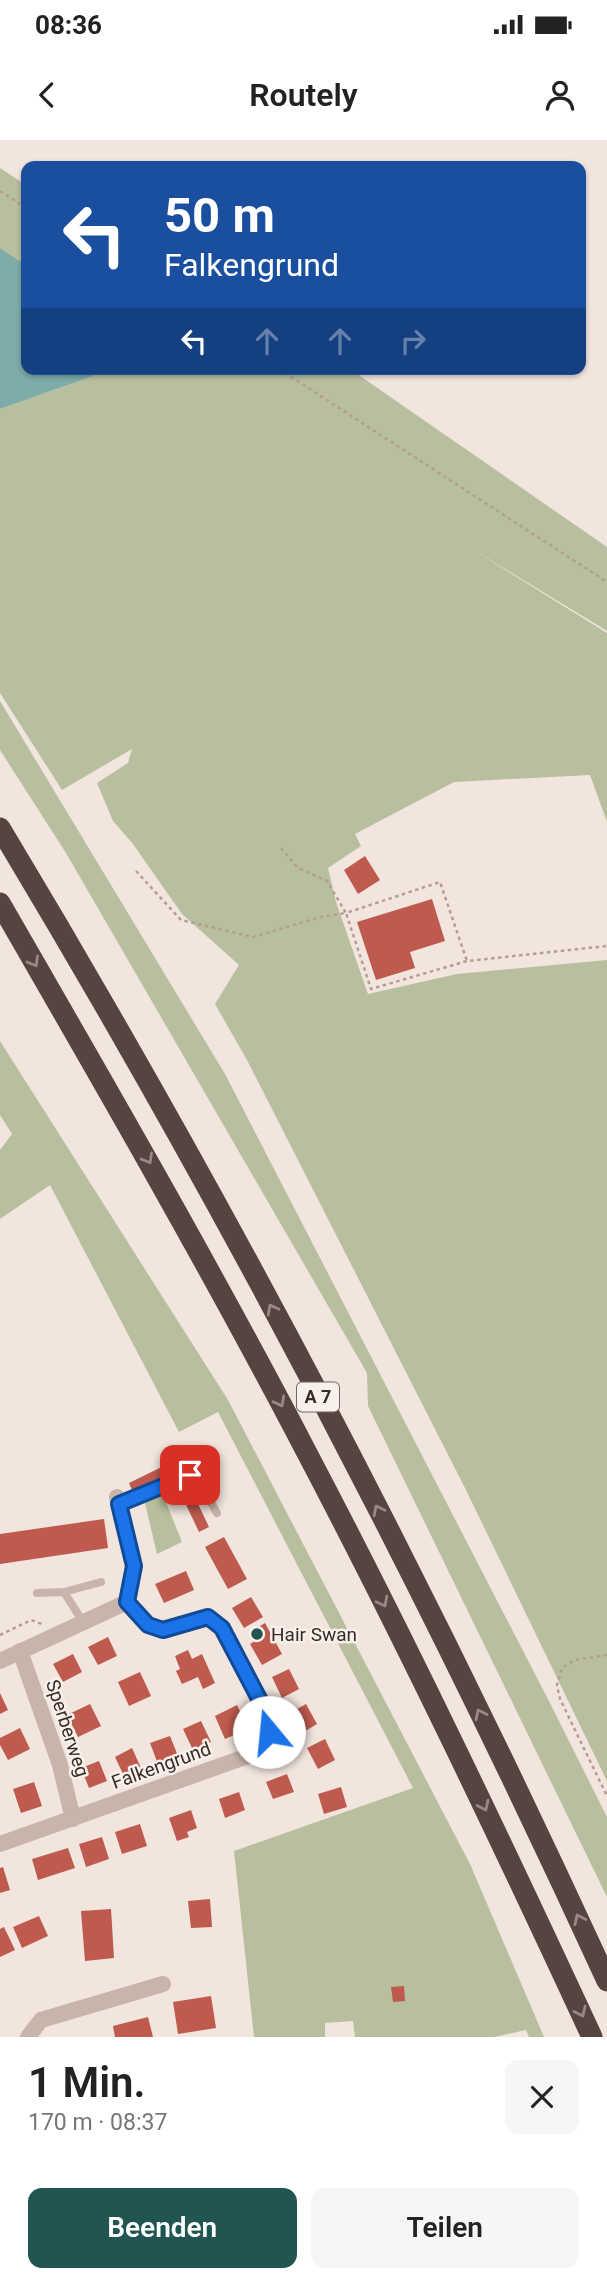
<!DOCTYPE html>
<html lang="de">
<head>
<meta charset="utf-8">
<style>
	body { margin:0; font-family:Roboto,sans-serif; background:#f6f6f6; color:#222; height:100vh; display:flex; flex-direction:column; font-size:26px; white-space:nowrap }
	* { box-sizing:border-box; margin:0 }
	p { font-size:23px; color:#767676 }
	.icon { flex:none; width:38px; height:38px; fill:none; stroke:currentColor; stroke-width:2; stroke-linecap:round; stroke-linejoin:round }
	.map { position:relative; height:1897px; overflow:hidden }
	.side { display:flex; flex-direction:column; background:#fff; flex:1 }
	.side>* { flex:none }
	.banner { position:absolute; left:21px; top:21px; width:565px; height:214px; border-radius:14px; box-shadow:0 2px 5px #0004; background:#1a4fa0; color:#fff; overflow:hidden }
	.pin { position:absolute; display:grid; place-items:center; width:60px; height:60px; color:#fff; margin:-30px; border-radius:14px; box-shadow:0 4px 10px #0006 }
	.me { position:absolute; width:77px; margin:-38px; rotate:343deg; stroke-linejoin:round; filter:drop-shadow(0 0 5px #0008) }
	.turn { display:flex; align-items:center; gap:24px; height:147px; padding:0 28px; font-size:32px }
	.turn .icon { width:91px; height:91px; stroke-width:2.5 }
	.turn b { display:block; font-size:49px; line-height:60px }
	.lanes { display:flex; align-items:center; height:66px; padding:0 28px; background:#0003; justify-content:center; gap:35px; direction:ltr }
	.lanes .off { opacity:.35 }
	.round { display:grid; place-items:center; flex:none; width:74px; height:74px; border-radius:14px; background:#f6f6f6 }
	.overview { display:flex; align-items:center; justify-content:space-between; height:119px; padding:0 28px }
	h1 { font-size:42px; font-weight:600; line-height:52px }
	.button { display:flex; gap:14px; margin-top:auto; padding:14px 28px }
	.button a { flex:1; height:80px; border-radius:14px; background:#215551; color:#fff; font-size:28px; font-weight:600; line-height:80px; text-align:center }
	.button a+a { background:#f6f6f6; color:#222 }
	.status { display:flex; justify-content:space-between; align-items:center; height:49px; padding:0 35px; background:#fff; direction:ltr }
	.status svg { height:19px; fill:currentColor }
	header { display:flex; justify-content:space-between; align-items:center; height:91px; padding:0 28px; background:#fff; font-size:32px; font-weight:600 }
	.map>svg:first-child { display:block }
</style>
</head>
<body>
<div class="status"><b>08:36</b><svg viewBox="0 0 49 12"><path d="M0 12V9h3v3zM5 12V6h3v6zM10 12V3h3v9zM15 12V0h3v12zM26 1h20v11H26zM47 4h2v5h-2z"/></svg></div>
<header><svg class="icon" aria-label="back" viewBox="0 0 24 24"><path d="M15 5l-7 7 7 7"/></svg>Routely<svg class="icon" aria-label="person" viewBox="0 0 24 24"><circle cx="12" cy="8" r="4"/><path d="M4 21q1-7 8-7t8 7"/></svg></header>
<div class="map">
<svg width="607" height="1897" viewBox="0 0 607 1897">
	<rect width="100%" height="100%" fill="#f1e5dd"/>
	<g fill="#b8bf9e">
		<path d="M0,28L26,45V125L0,108Z"/>
		<path d="M113,229H350L607,407V491L472,409L607,493V682L590,635L454,642L355,694L361,706L328,728L336,762L368,854L457,834L607,820V1641L466,1350L247,920L215,864L239,825L182,774L133,704L113,681L97,643L128,623L132,609L62,650L0,553V269Z"/>
		<path d="M0,561L225,934L551,1565L607,1677V1757L368,1266L367,1233L66,713L0,610Z"/>
		<path d="M0,901L228,1260L470,1724L544,1897H529L526,1890L494,1897H355L353,1881L325,1883V1897H254L234,1711L413,1648L218,1272L179,1292L50,1045L0,1079V1010L12,994L0,975Z"/>
		<path d="M163,1355L182,1402L157,1414L145,1363Z"/>
	</g>
	<path fill="#7eaca8" d="M0,108L26,125V229H113L0,269Z"/>
	<g fill="#be5a4e">
		<path d="M365,716L380,740L358,754L344,730Z"/>
		<path d="M432,759L445,801L410,812L415,828L376,840L357,782Z"/>
		<path d="M176,1320L182,1332L134,1355L129,1343Z"/>
		<path d="M190,1347L209,1387L199,1392L180,1352Z"/>
		<path d="M104,1379L108,1408L0,1424V1394Z"/>
		<path d="M224,1397L247,1439L228,1449L205,1407Z"/>
		<path d="M186,1431L194,1450L164,1463L155,1444Z"/>
		<path d="M251,1457L263,1477L244,1488L232,1468Z"/>
		<path d="M265,1483L282,1514L262,1525L250,1504L257,1500L252,1491Z"/>
		<path d="M108,1497L117,1516L98,1525L88,1507Z"/>
		<path d="M188,1510L192,1519L202,1514L215,1543L203,1549L198,1537L182,1544L176,1531L180,1529L175,1516Z"/>
		<path d="M73,1514L82,1532L63,1542L53,1524Z"/>
		<path d="M289,1529L299,1549L282,1558L272,1537Z"/>
		<path d="M140,1532L151,1556L129,1566L118,1542Z"/>
		<path d="M0,1553L8,1570L0,1574Z"/>
		<path d="M90,1564L101,1586L78,1597L67,1575Z"/>
		<path d="M306,1564L317,1584L302,1593L290,1573Z"/>
		<path d="M237,1565L248,1589L225,1599L215,1576Z"/>
		<path d="M201,1581L211,1602L193,1610L183,1589Z"/>
		<path d="M20,1588L30,1609L8,1620L0,1605V1598Z"/>
		<path d="M170,1596L178,1616L158,1624L150,1603Z"/>
		<path d="M325,1599L335,1620L318,1629L307,1608Z"/>
		<path d="M132,1608L141,1628L124,1636L115,1617Z"/>
		<path d="M99,1621L107,1641L89,1648L81,1628Z"/>
		<path d="M287,1634L294,1652L273,1659L266,1642Z"/>
		<path d="M34,1642L42,1666L21,1673L13,1649Z"/>
		<path d="M341,1647L347,1667L324,1674L318,1654Z"/>
		<path d="M239,1652L245,1670L225,1678L219,1659Z"/>
		<path d="M191,1670L197,1688L187,1692L189,1697L177,1701L169,1678Z"/>
		<path d="M140,1684L147,1706L122,1714L115,1692Z"/>
		<path d="M102,1697L109,1719L86,1727L79,1704Z"/>
		<path d="M68,1708L75,1728L38,1740L32,1719Z"/>
		<path d="M3,1727L10,1750L0,1753V1728Z"/>
		<path d="M210,1759L212,1787L191,1788L188,1761Z"/>
		<path d="M111,1769L114,1818L85,1821L81,1771Z"/>
		<path d="M39,1776L48,1796L22,1808L13,1787Z"/>
		<path d="M4,1787L15,1810L0,1817V1789Z"/>
		<path d="M404,1846L405,1861L393,1862L391,1847Z"/>
		<path d="M211,1856L216,1888L178,1894L173,1862Z"/>
		<path d="M148,1877L153,1897H115L113,1886Z"/>
	</g>
	<g fill="none" stroke-linecap="round" stroke-linejoin="round">
		<g stroke="#b49e94" stroke-width="2.5" stroke-dasharray="3.5 3.5" stroke-linecap="butt">
			<path d="M0,51L26,68"/>
			<path d="M279,229L607,442"/>
			<path d="M281,708L298,728L327,741L346,773L440,742L467,821"/>
			<path d="M136,731L181,780L253,797L320,777L346,773L371,849L467,821L607,806"/>
			<path d="M0,1495L31,1480L42,1484"/>
			<path d="M607,1515L575,1520L562,1528L557,1545L560,1559L607,1656"/>
		</g>
		<g stroke="#c8b4aa" stroke-width="8">
			<path d="M119,1364L190,1335L199,1342L217,1373"/>
			<path d="M64,1452L101,1442"/>
			<path d="M37,1453L64,1452L83,1482"/>
		</g>
		<g stroke="#c8b4aa" stroke-width="16">
			<path d="M20,1511L60,1625L73,1679"/>
			<path d="M0,1521L127,1462L134,1426L117,1357"/>
			<path d="M0,1704L248,1616L265,1605L269,1592L266,1571L222,1488L208,1477L163,1491L148,1485L127,1462"/>
			<path d="M28,1897L41,1880L163,1844"/>
		</g>
		<g stroke="#564441" stroke-width="21">
			<path d="M0,688C224,1060 426,1446 607,1841"/>
			<path d="M0,763C105,945 210,1127 307,1313C408,1505 501,1701 592,1897"/>
		</g>
	</g>
	<defs><path id="oneway-chevron" d="M-2-3.5L2.5 0L-2 3.5" fill="none" stroke-width="1.6" stroke-linecap="round" stroke-linejoin="round" transform="scale(1.75)"/></defs>
	<g stroke="#978984">
		<use href="#oneway-chevron" transform="translate(34 822) rotate(60)"/>
		<use href="#oneway-chevron" transform="translate(148 1019) rotate(60)"/>
		<use href="#oneway-chevron" transform="translate(272 1169) rotate(-118)"/>
		<use href="#oneway-chevron" transform="translate(280 1262) rotate(62)"/>
		<use href="#oneway-chevron" transform="translate(378 1370) rotate(-117)"/>
		<use href="#oneway-chevron" transform="translate(383 1462) rotate(63)"/>
		<use href="#oneway-chevron" transform="translate(480 1574) rotate(-116)"/>
		<use href="#oneway-chevron" transform="translate(484 1666) rotate(64)"/>
		<use href="#oneway-chevron" transform="translate(579 1779) rotate(-115)"/>
		<use href="#oneway-chevron" transform="translate(581 1872) rotate(65)"/>
	</g>
	<g fill="none" stroke-linecap="round" stroke-linejoin="round">
		<defs>
			<path id="route" d="M190,1335L119,1364L134,1426L127,1462L148,1485L163,1490L208,1477L222,1488L266,1572L269,1592"/>
		</defs>
		<use href="#route" stroke="#114b97" stroke-width="18"/>
		<use href="#route" stroke="#1a73e8" stroke-width="12"/>
	</g>
	<circle fill="#215551" stroke="#f9f0e9" stroke-width="2.5" cx="257" cy="1494" r="7"/>
	<g text-anchor="middle" stroke-width="5" stroke-linejoin="round" paint-order="stroke">
		<rect fill="#f9f0e9" stroke="#706663" stroke-width="2" x="297" y="1242.5" width="42" height="29" rx="5"/>
		<g font-size="18" font-weight="bold" fill="#362b29">
			<text x="318" y="1263">A 7</text>
		</g>
		<g font-size="19" fill="#362b29" stroke="#f9f0e9" text-anchor="start">
			<text x="271" y="1501">Hair Swan</text>
		</g>
		<g font-size="19" fill="#362b29" stroke="#f9f0e9">
			<text transform="translate(68 1588) rotate(72)" y="7">Sperberweg</text>
			<text transform="translate(161 1625) rotate(-20)" y="7">Falkengrund</text>
		</g>
	</g>
</svg>
<div class="pin" style="left:190px;top:1335px;background:#d93025"><svg class="icon" aria-label="arrive" viewBox="0 0 24 24"><path d="M6 21V4h12l-3 4 3 4H6"/></svg></div>
<svg class="me" style="left:269px;top:1592px" viewBox="-20 -20 40 40"><circle r="19" fill="#fff"/><path d="M0-13L10 11 0 6-10 11z" fill="#1a73e8"/></svg>
<div class="banner">
<div class="turn"><svg class="icon" aria-label="left" viewBox="0 0 24 24"><path d="M17 20v-9H6M10 6l-5 5 5 5"/></svg><div><b>50 m</b>Falkengrund</div></div>
<div class="lanes"><svg class="icon" aria-label="left" viewBox="0 0 24 24"><path d="M17 20v-9H6M10 6l-5 5 5 5"/></svg><svg class="icon off" aria-label="ahead" viewBox="0 0 24 24"><path d="M12 20V5M6 11l6-6 6 6"/></svg><svg class="icon off" aria-label="ahead" viewBox="0 0 24 24"><path d="M12 20V5M6 11l6-6 6 6"/></svg><svg class="icon off" aria-label="right" viewBox="0 0 24 24"><path d="M7 20v-9h11M14 6l5 5-5 5"/></svg></div>
</div>
</div>
<section class="side">
<div class="overview"><div><h1>1 Min.</h1><p>170 m · 08:37</p></div><a class="round"><svg class="icon" aria-label="close" viewBox="0 0 24 24"><path d="M6 6l12 12M18 6L6 18"/></svg></a></div>
<div class="button"><a>Beenden</a><a>Teilen</a></div>
</section>
</body>
</html>
